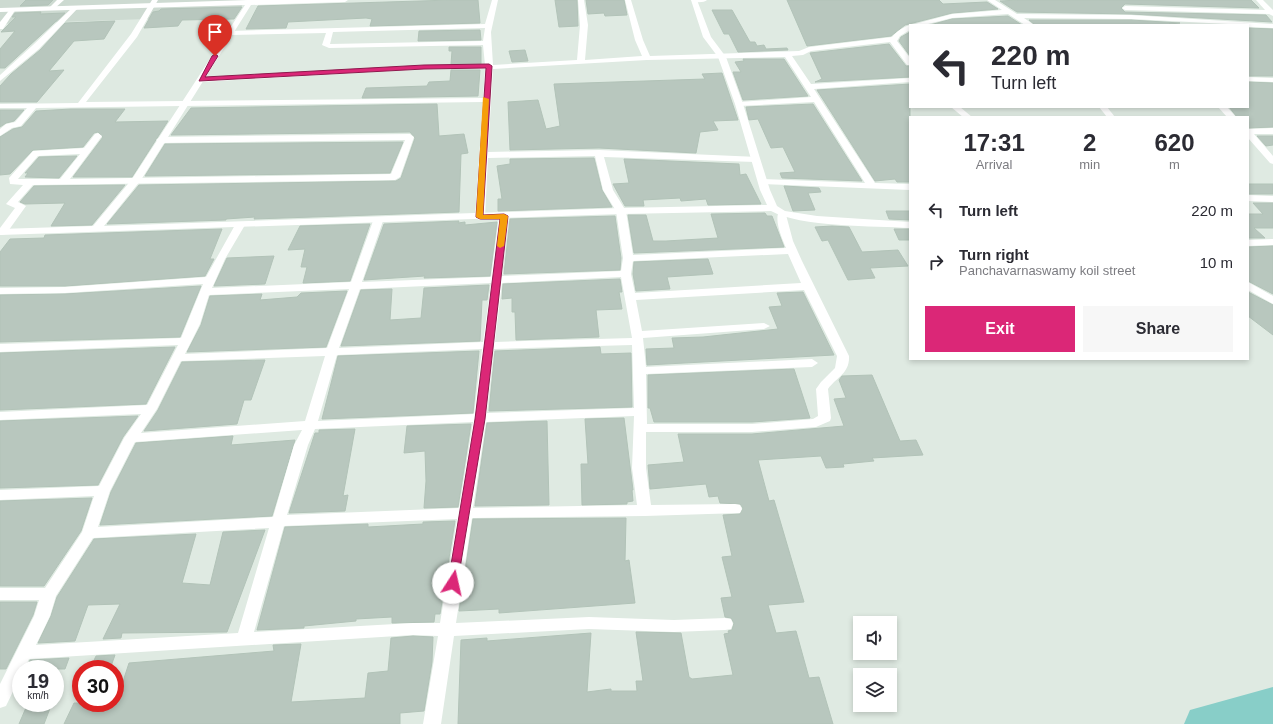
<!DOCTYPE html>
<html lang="en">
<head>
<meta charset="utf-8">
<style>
	body { margin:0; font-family:Helvetica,sans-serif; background:#f7f7f7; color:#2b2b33; height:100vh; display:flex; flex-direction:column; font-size:15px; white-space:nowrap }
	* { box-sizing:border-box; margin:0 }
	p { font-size:13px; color:#7c7c81 }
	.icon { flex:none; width:22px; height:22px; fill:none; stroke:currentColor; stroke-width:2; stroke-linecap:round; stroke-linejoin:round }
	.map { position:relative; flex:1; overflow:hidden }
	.panel { position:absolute; left:909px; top:116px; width:340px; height:244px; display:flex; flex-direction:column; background:#fff; border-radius:0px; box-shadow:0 2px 6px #0003 }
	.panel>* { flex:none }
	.banner { position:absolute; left:909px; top:24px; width:340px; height:84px; border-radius:0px; box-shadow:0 2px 6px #0003; background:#fff; color:#2b2b33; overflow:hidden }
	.controls { position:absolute; left:853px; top:616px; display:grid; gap:8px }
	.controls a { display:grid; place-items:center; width:44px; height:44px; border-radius:0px; background:#fff; box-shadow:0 2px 6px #0003; font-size:20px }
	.speed { position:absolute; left:12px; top:660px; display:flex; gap:8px; font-size:20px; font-weight:700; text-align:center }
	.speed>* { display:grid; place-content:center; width:52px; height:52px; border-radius:50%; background:#fff; box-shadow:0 2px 6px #0003; line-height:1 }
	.speed small { font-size:10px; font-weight:400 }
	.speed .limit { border:6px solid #d22; background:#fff; color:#111 }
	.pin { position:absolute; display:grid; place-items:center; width:34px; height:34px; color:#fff; margin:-41px -17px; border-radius:50% 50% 50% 0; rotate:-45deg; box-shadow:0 0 4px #0007 }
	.pin .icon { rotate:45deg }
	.me { position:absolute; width:44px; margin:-22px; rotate:10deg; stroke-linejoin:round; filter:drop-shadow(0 0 3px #0008) }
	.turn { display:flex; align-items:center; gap:14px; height:84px; padding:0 16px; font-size:18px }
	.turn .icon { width:52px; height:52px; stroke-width:2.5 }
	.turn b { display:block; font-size:28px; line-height:34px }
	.eta { display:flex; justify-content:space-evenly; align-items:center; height:68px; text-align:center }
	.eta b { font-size:24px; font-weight:800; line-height:28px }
	.button { display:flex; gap:8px; margin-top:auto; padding:8px 16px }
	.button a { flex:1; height:46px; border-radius:0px; background:#db2777; color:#fff; font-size:16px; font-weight:800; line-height:46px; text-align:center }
	.button a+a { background:#f7f7f7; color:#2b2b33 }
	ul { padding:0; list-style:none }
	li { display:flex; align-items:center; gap:12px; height:52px; padding:0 16px }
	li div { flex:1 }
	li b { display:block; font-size:15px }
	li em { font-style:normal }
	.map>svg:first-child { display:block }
</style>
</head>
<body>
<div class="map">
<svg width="1273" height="724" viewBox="0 0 1273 724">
	<rect width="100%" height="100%" fill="#dfeae2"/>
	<path fill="#cddad1" d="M0,0H245L236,16L0,24Z"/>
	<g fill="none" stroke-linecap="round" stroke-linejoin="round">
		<path fill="#88cec8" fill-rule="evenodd" d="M1273,687V724H1184L1190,710Z"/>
	</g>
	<g fill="#b8c7be" stroke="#b2c3b8">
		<path d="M26,0H53L48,5L20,6Z"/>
		<path d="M451,0H478L480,23L370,26L372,19L366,18L288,22L286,28L246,29L258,6Z"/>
		<path d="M555,0H577L578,26L559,27Z"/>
		<path d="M586,0H624L627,15L605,16L604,13L588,14Z"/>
		<path d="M787,0H939L943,4L987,2L998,9L952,13L905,25L891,36L807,46Z"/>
		<path d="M1018,0H1251L1259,8L1125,4L1121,8L1125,12L1266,15L1272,22L1131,14L1017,12L1000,1Z"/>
		<path d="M242,7L234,19L182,20L178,26L144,28L153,12L159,11L161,9Z"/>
		<path d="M712,10H732L750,42H755L757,46L764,45L766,49L787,48L788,50L738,52L729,34H724Z"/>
		<path d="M41,12L40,14L65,13L5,68H0V49L15,31L1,32L16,17H12L15,13Z"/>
		<path d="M1008,16L1022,25H930L952,19Z"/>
		<path d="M1029,20H1131L1180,23L1169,24L1171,25H1035Z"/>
		<path d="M115,21L104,39L74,41L49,71L64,70L37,102H0V86L11,74L40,50L65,23Z"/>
		<path d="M1248,28L1273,29V76H1248Z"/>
		<path d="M480,30L481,40L418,41L419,31Z"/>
		<path d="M910,32V56L899,41L901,37Z"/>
		<path d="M889,44L906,66H910V77L815,82L822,79L810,53Z"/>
		<path d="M449,47H481V64H451L452,51H449Z"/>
		<path d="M525,50L528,61L512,62L509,51Z"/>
		<path d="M743,59H784L808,96L743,100L733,72H741L735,62L744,61Z"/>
		<path d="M451,70H480L478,96L362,98L366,88L427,86L429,82L450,81Z"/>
		<path d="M722,73L738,120L713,121L718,130L700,132L696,153L599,148L510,150L508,102L538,100L546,129L560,126L554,84L705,79L702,74Z"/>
		<path d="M1248,82L1273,83V127L1248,128V117H1237L1229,107H1248Z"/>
		<path d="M910,84V182H897L895,179L875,181L817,90Z"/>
		<path d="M437,104L439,136L464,134L468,153L461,154L459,212L254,219L255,217L226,219V220L107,224L139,185L396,181L401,178L415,138L410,132L171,135L191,108Z"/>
		<path d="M813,104L862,181L782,178L780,173L795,172L783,147L771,148L758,119L749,120L746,107Z"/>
		<path d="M71,109H125L115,122L168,121L132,177H73L103,137L98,132L94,133L83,147L33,150L10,174L0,175V137L13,129L22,127L36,111Z"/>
		<path d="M0,110H24L14,121L6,123L0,127Z"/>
		<path d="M1257,136H1273V145L1266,146Z"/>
		<path d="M403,142L390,173L145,176L165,144Z"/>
		<path d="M77,156L59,178L25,177L28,173H25L39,157Z"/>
		<path d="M594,158L602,190L612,207L498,211V199H502L497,166L510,164V159Z"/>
		<path d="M624,159L739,164L740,175L746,174L761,204L708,205L706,199L681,201L680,198L643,200L644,206H625L613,184L629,183Z"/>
		<rect x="1248" y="184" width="25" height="10"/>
		<path d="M125,185L92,225L51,226L65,203L25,204L20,202L34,186Z"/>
		<path d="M784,186L819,188L821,192L808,193L815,210L793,211Z"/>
		<path d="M1253,203H1273V228H1254L1265,238H1248V214H1263Z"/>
		<path d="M886,211H910V220L889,219Z"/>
		<path d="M765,213L767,216H772L784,247L634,253L628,215H646L653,241H666L718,238L711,214Z"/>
		<path d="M615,216L621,258L620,270L504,274L510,219Z"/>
		<path d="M459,221L458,223L465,222V225L497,222L490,276L424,278L425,276L364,280L384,224Z"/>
		<path d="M370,224L350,281L303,283L307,267H301L305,249L288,250L300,226Z"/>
		<path d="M832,226L849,227L862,252L898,250L908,266L870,268L875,278L848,280L828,240L822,241L815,227Z"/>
		<path d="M222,229L210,259H214L205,276L65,286H0V252L10,239L44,238L45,235Z"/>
		<path d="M894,229H910V240H899Z"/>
		<path d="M1273,246V294L1248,281V247Z"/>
		<path d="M274,256L265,284L214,286L227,258Z"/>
		<path d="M708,259L713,274L667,277L670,289L636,291L633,274L634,262Z"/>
		<path d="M620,279L622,292H619L622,309L596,310L599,337L516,340L515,312H512V298L502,299L503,284Z"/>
		<path d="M489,285L487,300H482L480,341L341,346L361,290L392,289L390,320L421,318L424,288Z"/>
		<path d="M201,286L180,337L0,342V295L65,294Z"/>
		<path d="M347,291L326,347L187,352L201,325L210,296L262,294L260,300L297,297L301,293Z"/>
		<path d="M803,292L834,355L647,365L646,349L674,348L672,338L703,337L778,329L769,307L782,306L777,293Z"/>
		<path d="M1248,292L1273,305V335L1248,316Z"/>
		<path d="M175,347L146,404L0,410V353Z"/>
		<path d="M600,347L601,354L631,353L632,407L489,411L495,351Z"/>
		<path d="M479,351L473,413L322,419L338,356Z"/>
		<path d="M265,360L251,400H244L237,424L144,431L158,410L182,362Z"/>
		<path d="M794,369L810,418L752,422H654L650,408H648V375Z"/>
		<path d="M872,375L900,441L916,440L923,455L872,458L874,461L843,464L844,467L826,468L821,456L758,460L769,501L774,500L804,602L768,605L776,633L796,631L809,678L819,677L833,724H458L461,640L487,638V641L591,633L587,692L611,689V691H637L636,681H643L636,632L681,633L689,677L692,679L733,675L724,634L729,633L728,631L732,630L734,623L731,618L725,617L721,598L732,597L722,557L732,556L723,515L740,514L743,508L740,504L720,503L718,496L709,497L706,484L650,489L648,465L684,462L678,434H752L844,426L834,399L846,398L839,380L842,376Z"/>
		<path d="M138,416L123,437L98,485L0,488V421Z"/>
		<path d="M624,418L633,490H632L633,501L627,502V504L582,505L581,464H588L585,419Z"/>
		<path d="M547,421L549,505L475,506L487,423Z"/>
		<path d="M471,424L458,507L424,508L426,481L425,451L404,453L407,426Z"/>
		<path d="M355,429L343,496L348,495L345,511L289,513L315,433H319V430Z"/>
		<path d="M233,436L231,445L295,440L272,516L100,525L111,492L136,443Z"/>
		<path d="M92,498L81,531L44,586H0V501Z"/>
		<path d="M626,518L625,561L629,560L635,603L499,613V609L459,611L473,519Z"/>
		<path d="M455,521L440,614H435L434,622L392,623V617L356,619V621L304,626V628L257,630L285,527L368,524V527L423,524V522Z"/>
		<path d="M265,530L227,632L122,633L121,638L103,639L120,604L88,605L75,641L38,643L51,616L57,597L94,539L196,534L182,583L210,585L223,532Z"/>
		<path d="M0,602H37L33,615L6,669H0Z"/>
		<path d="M413,636L433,637L432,662L424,711L400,713V724H64L74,703H116L129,663L274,651L273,645L301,644L291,702L365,698L368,673L388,671L391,638Z"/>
		<path d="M115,655L110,669H90L96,656Z"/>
		<path d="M69,658L65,669H27L30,660Z"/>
		<path d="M28,703H52L44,724H19Z"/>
	</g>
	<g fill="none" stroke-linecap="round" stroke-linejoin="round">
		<g fill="#fff" fill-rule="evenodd">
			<path d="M57,0H64L54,9H50V7Z"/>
			<path d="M152,0H158L137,37L86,102L483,98L485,69H424L201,82L197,80L201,78L424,65H485L483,45L329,48L322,45L326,33L230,35L226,33L230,31L485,24L492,0H498L491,32L493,65L577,60L580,25L578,0H584L588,25L585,60L642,56L635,40L625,0H631L643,40L650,56L799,51L809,47L892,37C896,32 904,26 911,25L910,30L900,36L897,41L910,58V65H907L890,42L811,51L803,55L792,56L811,84L910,78V82L814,89L875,183L910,184V190L760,184V180L763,179L865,183L814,102L739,106L735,104L739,102L811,97L785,57L647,60L493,69L488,152L599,150L758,157L760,159L755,162L604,157L613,190L626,211L633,255L786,248C782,238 774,221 779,211H785L793,241L802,261L849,356C850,373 837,377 828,389L831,418L830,421L816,427L752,432H646V468L651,505L735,504L740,505L742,509L740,513L645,516L472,518L456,623L589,617L674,620L725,618L731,619L733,624L731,629L725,630L674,632L589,629L454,636L441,724H423L438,636L413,635L29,659L24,669H21V675L6,706L0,708V684L34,616L39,600H0V588H45L82,532L94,496L0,500V490L99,486L124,438L141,414L0,420V412L147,405L178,345L0,352V344L181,338L203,284L65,293L0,294V288L65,287L206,277L235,225L240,222L245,225L225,259L212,288L351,282L373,221L378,218L383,221L362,282L491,277L499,216L504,213L509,216L502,276L621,271L623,258L616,211L603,190L595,156L488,158L485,217L480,220L477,219L475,217L483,102L36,108L21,126L12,128L0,136V129L6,124L15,122L27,108H0V104L78,103L131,34ZM485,28L483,41L330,44L333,32ZM788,254L801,283L635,293L631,274L633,261ZM621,277L632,338L495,342L502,283ZM491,283L483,342L339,348L360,289ZM349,289L327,348L185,354L200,324L209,295ZM804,290L837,356L835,368L821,382L816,389L818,416L813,419L752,424H647L646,374L812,367L818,363L812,359L646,367L643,338L764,329L770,326L764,323L642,331L636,300ZM632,345L634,408L487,413L494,349ZM482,349L474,414L318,421L337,355ZM325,356L305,421L141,433L157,409L181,361ZM634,416L632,468L637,505L473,508L486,422ZM473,422L459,508L287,515L308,445L315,429ZM302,430L294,445L273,517L98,527L110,491L135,442ZM457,519L440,623H413L254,632L284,526ZM269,528L238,633L36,645L50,616L56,596L93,538Z"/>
			<path d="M691,0H707C704,3 694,3 691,0Z"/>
			<path d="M987,0H995L1017,14L1131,15L1273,24V28L1248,27V25L1131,19L1024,18L1034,25H1025L1008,14L952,18L924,25H911L952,14L1002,10Z"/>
			<path d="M1256,0H1263L1273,10V16L1269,14L1125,10L1122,8L1125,6L1265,10Z"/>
			<path d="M74,6L79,7L39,49L0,81V75L33,45Z"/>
			<path d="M11,8L16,9L3,29H0V22Z"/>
			<path d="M1248,77L1273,78V82L1248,81Z"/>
			<path d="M951,107H960L972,117H963Z"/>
			<path d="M1099,107H1107L1115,117H1107Z"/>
			<path d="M1218,107H1227L1236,117H1227Z"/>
			<path d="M1273,128V134H1254L1273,156V164L1270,163L1248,138V129Z"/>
			<path d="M98,133L102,136L70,179L391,174L405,140L160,143L156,140L160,137L410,134L414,137L400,177L395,180L33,185L18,202L26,206L6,234L0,235V228L15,208L6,204L23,185L10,184L9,178L33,151L84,148L95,134ZM80,154L60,179H18L38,156Z"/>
			<path d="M1248,195L1273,196V202L1248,201Z"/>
			<path d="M1273,239V245L1248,246V240Z"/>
		</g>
		<g fill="#fff" fill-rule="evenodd">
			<path d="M248,0H348L345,2L251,5L141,180L104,226L621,208L767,205L760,190L735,104L718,57L703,37L691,0H697L711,37L726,57L743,104L770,190L777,206L785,211L817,216L910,222V228C876,226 799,227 771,211L621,214L0,235V229L93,226L132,179L245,5L0,12V8Z"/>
			<path d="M1248,282L1273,296V304L1248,290Z"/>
		</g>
	</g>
	<path fill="#db2777" stroke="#8e194d" d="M215,54L218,56L205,77L424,65L489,64L492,66L483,215L504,214L508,216L485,419L457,586H449L448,583L475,419L500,219H480L476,217L486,68L424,69L199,81L212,56Z"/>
	<path fill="#f59e0b" d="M483,97L489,99L483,215L504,214L508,216L504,246L500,248L497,246L500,219H480L476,217Z"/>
</svg>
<div class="controls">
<a><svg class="icon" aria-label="sound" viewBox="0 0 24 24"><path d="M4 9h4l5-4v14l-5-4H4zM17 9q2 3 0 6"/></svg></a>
<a><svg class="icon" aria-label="layers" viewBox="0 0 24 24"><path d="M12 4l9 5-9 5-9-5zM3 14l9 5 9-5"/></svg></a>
</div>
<div class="speed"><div>19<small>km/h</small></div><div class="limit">30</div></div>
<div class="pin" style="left:215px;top:56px;background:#d93025"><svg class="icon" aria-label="arrive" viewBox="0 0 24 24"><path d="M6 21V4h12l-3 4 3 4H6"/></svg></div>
<svg class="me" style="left:453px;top:583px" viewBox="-20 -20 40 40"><circle r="19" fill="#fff"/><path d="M0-13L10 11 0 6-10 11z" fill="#db2777"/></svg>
<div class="banner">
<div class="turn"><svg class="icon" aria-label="left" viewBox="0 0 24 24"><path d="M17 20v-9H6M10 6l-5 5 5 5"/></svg><div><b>220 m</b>Turn left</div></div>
</div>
<section class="panel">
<div class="eta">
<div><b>17:31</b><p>Arrival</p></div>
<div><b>2</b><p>min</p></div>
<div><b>620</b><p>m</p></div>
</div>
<ul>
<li><svg class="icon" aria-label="left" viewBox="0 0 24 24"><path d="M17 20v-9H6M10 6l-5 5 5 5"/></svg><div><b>Turn left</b></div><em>220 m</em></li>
<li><svg class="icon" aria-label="right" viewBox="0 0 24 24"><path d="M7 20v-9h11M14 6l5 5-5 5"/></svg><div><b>Turn right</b><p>Panchavarnaswamy koil street</p></div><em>10 m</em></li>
</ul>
<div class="button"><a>Exit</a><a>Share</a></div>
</section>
</div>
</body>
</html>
